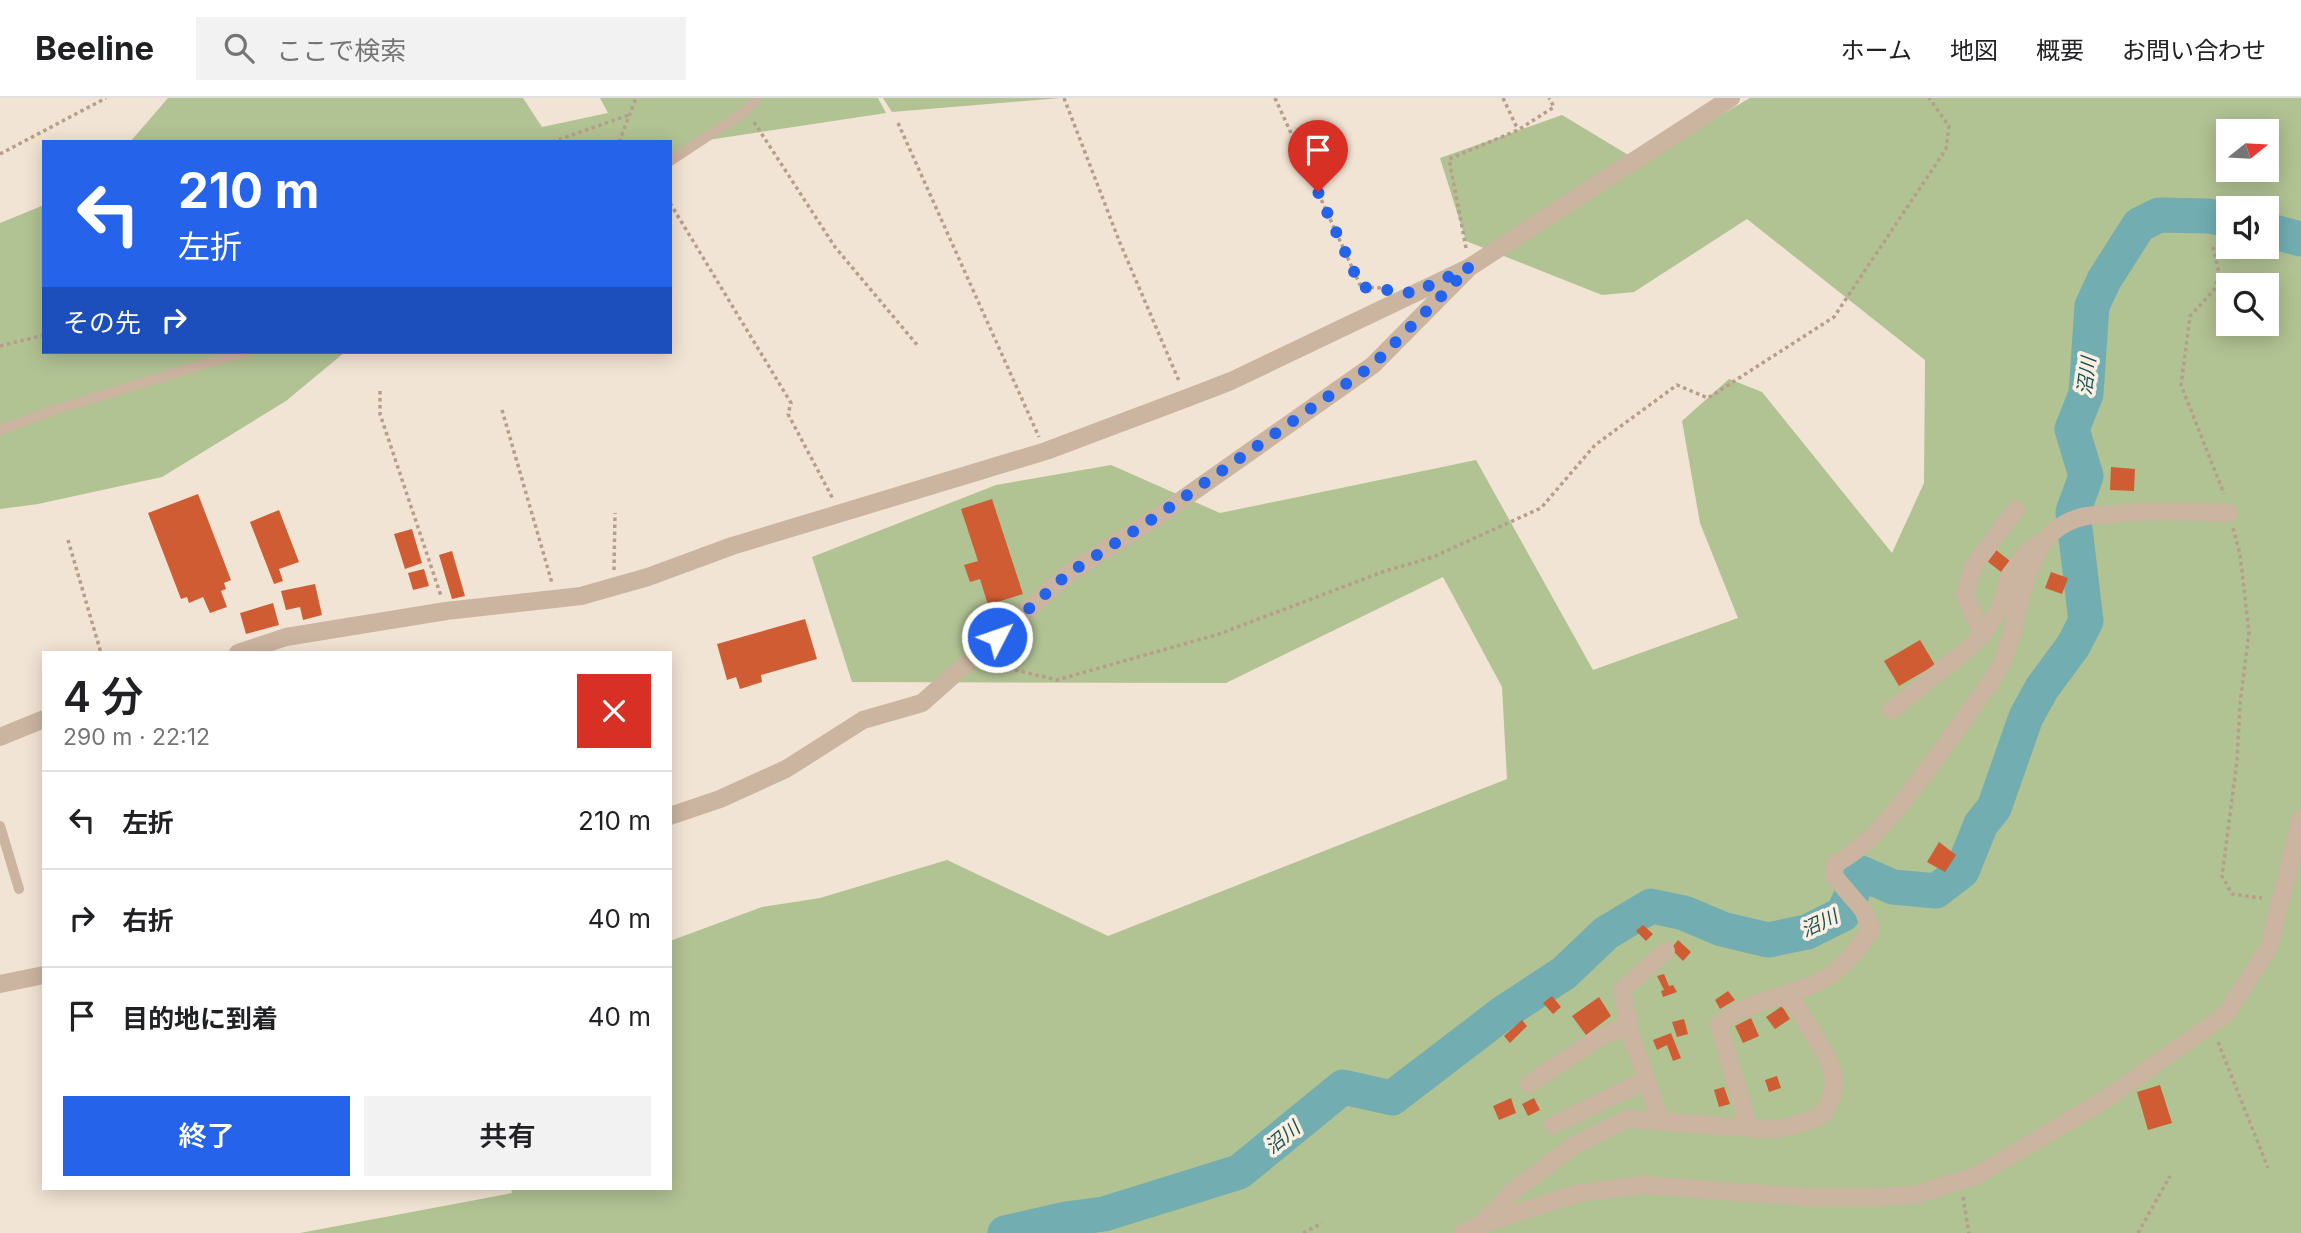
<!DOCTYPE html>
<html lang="ja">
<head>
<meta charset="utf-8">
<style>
	body { margin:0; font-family:Inter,"Noto Sans JP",sans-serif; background:#f2f2f2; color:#202124; height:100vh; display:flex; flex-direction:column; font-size:26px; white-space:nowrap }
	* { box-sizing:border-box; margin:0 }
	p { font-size:23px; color:#757577 }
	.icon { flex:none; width:38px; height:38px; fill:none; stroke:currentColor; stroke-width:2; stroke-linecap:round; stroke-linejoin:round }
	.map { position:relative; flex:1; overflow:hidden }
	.drawer { position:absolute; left:42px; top:553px; width:630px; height:539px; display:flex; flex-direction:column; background:#fff; border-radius:0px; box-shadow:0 4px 18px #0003 }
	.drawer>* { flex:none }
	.hud { position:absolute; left:42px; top:42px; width:630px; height:214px; border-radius:0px; box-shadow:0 4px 18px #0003; background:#2563eb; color:#fff; overflow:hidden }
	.needle { width:46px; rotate:72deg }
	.fabs { position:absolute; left:2216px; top:21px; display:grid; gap:14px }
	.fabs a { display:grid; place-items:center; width:63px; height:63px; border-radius:0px; background:#fff; box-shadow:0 4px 18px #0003; font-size:35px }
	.pin { position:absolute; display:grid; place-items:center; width:60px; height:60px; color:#fff; margin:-72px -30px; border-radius:50% 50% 50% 0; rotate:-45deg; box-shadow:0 0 7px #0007 }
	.pin .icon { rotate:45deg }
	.me { position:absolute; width:77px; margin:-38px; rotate:49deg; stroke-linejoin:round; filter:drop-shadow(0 0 5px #0008) }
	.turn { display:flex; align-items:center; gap:24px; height:147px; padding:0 21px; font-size:32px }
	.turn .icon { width:91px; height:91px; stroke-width:2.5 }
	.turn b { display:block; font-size:49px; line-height:60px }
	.then { display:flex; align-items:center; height:66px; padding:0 21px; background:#0003; gap:14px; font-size:26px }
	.round { display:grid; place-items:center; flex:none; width:74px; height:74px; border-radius:0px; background:#f2f2f2 }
	.head { display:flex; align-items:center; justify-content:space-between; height:119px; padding:0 21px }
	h1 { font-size:42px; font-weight:600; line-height:52px }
	.cta { display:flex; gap:14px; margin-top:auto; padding:14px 21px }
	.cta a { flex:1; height:80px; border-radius:0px; background:#2563eb; color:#fff; font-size:28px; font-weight:600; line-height:80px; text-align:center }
	.cta a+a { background:#f2f2f2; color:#202124 }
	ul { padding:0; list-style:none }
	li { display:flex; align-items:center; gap:21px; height:98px; padding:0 21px; border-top:2px solid #e0e0e0 }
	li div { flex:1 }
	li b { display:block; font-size:26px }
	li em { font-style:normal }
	header { display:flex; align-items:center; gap:42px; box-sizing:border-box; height:98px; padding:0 35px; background:#fff; border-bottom:2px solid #e0e0e0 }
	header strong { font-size:33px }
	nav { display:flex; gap:38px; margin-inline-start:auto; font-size:24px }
	.search { width:490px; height:63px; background:#f2f2f2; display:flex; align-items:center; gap:18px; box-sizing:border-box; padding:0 24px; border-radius:0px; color:#757577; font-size:26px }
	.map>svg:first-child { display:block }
</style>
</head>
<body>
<header>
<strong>Beeline</strong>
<div class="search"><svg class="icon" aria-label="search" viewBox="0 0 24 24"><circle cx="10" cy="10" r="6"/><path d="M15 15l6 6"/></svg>ここで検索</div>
<nav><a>ホーム</a><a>地図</a><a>概要</a><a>お問い合わせ</a></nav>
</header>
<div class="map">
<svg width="2301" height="1135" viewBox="0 0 2301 1135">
	<rect width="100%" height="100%" fill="#f2e4d4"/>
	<g fill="#b1c293" fill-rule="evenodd">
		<path d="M168,0H523L542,29L608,15L600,0H878L886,15L701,43L670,63V44H130Z"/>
		<path d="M883,0H1061L892,14Z"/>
		<path d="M1750,0H2301V1135H300L512,1095L511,1090H670V843L762,809L820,800L947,762L1108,838L1507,681L1502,589L1443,479L1226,585L852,584L812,459L996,387L1111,367L1220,415L1476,362L1593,572L1738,520L1700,425L1682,323L1729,281L1762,294L1892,455L1924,385L1925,262L1747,121L1634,194L1602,197L1466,143L1440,60L1562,17L1640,64ZM2228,33H2266V72H2228ZM2228,110H2266V149H2228ZM2228,187H2266V226H2228Z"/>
		<path d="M44,107V254H345L286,303L162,379L38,406L0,411V125Z"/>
	</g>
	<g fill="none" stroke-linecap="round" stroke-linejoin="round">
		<g stroke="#71adb1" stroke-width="35">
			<path d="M2266,132L2301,141"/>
			<path d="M1005,1135L1066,1121L1104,1116L1239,1074L1343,989L1392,1000L1503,915L1564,875L1606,835L1651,808L1684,815L1722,831L1768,842L1807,834L1843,816L1861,775L1893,789L1936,793L1962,773L1981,726L1994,710L2026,619L2042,590L2073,548L2086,523L2073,414L2086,378L2072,331L2086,296L2092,208L2104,182L2139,127L2159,117L2209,118L2228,122"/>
		</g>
	</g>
	<g fill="#d05c34">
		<path d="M2111,369L2135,371L2134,393L2110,392Z"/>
		<path d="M198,396L231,482L224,485L226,491L221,493L227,509L210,515L203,499L189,505L187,499L181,501L148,415Z"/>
		<path d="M992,401L1023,496L988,507L980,481L970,484L964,467L978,463L961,411Z"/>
		<path d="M279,412L299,464L279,471L283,483L274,486L250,424Z"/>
		<path d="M412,431L422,465L405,471L394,436Z"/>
		<path d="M1996,452L2010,463L2001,474L1987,463Z"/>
		<path d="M452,453L465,498L452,501L439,457Z"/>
		<path d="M424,471L429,488L413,492L408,475Z"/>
		<path d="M2051,474L2068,480L2062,496L2045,490Z"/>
		<path d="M315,486L322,517L303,522L300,509L286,512L281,493Z"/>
		<path d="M273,505L279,527L246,536L240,515Z"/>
		<path d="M805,521L817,561L761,577L762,584L740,591L736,579L727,582L717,546Z"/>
		<path d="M1920,542L1935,567L1899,588L1884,563Z"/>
		<path d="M1939,744L1956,757L1945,774L1927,764Z"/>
		<path d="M1643,827L1653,836L1646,843L1636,833Z"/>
		<path d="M1678,842L1691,854L1683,863L1671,851Z"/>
		<path d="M1664,876L1669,888L1673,887L1677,894L1663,899L1661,893L1664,892L1657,878Z"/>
		<path d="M1728,893L1735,902L1720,911L1715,902Z"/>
		<path d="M1552,898L1561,909L1553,916L1543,905Z"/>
		<path d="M1599,899L1611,918L1586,937L1572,918Z"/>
		<path d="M1782,908L1790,921L1775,931L1766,919Z"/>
		<path d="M1751,920L1759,938L1743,945L1735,928Z"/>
		<path d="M1684,921L1688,936L1677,939L1672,924Z"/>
		<path d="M1522,922L1527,928L1510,945L1504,938Z"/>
		<path d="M1671,935L1681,960L1673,963L1667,947L1657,952L1653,942Z"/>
		<path d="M1777,978L1781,990L1769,994L1765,982Z"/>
		<path d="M2160,987L2172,1025L2148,1032L2137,994Z"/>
		<path d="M1724,989L1730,1006L1719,1009L1714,992Z"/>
		<path d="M1511,1000L1516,1015L1499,1022L1493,1008Z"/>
		<path d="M1534,1000L1540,1012L1528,1018L1522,1006Z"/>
	</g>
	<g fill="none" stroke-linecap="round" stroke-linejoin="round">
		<g stroke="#b69e8a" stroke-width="3.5" stroke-dasharray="3.5 3.5" stroke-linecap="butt">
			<path d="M1064,0L1120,145L1179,283"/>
			<path d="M1275,0L1361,189L1382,190"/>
			<path d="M1503,0L1518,32"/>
			<path d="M754,24L835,149L918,248"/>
			<path d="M898,25L1039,339"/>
			<path d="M552,44L629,17"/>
			<path d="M619,44L636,0"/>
			<path d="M0,56L106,0"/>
			<path d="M670,105L791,305L788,316L833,401"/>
			<path d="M2213,149L2219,176L2214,192L2190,218L2181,287L2224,396"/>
			<path d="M1466,150L1449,61L1518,32L1554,9L1549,0"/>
			<path d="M0,248L44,237"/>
			<path d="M380,293V316L441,498"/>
			<path d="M502,312L552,485"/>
			<path d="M2233,430L2240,456L2249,534L2240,606L2237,663L2222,778L2232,796L2262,800"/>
			<path d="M68,442L101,555"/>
			<path d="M614,472L615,415"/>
			<path d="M987,571H1011L1057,582L1219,536L1385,473L1433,459L1541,410L1595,347L1677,287L1708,300L1834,219L1946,51L1949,28L1929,0"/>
			<path d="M2218,944L2268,1070"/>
			<path d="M1963,1099L1969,1135"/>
			<path d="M1303,1135L1322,1125"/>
			<path d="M2138,1135L2170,1078"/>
		</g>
		<g stroke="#cbb4a0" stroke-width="10">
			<path d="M670,63L746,13L757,0"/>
			<path d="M0,332L57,311L244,254"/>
			<path d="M0,728L19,791"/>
		</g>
		<g stroke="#cbb4a0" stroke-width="18">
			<path d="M1982,537L1999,512L2010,477L2026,455L2038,446"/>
			<path d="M238,555L286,539L446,513L581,498L648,479L732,448L1046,353L1187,300L1231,283L1470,169"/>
			<path d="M1891,612L1968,551L1982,537L1965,496L1973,469L2016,411"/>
			<path d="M0,639L44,621"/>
			<path d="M670,718L720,701L786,671L863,622L922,605L1069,475L1160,417L1373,267L1470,169L1731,0"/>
			<path d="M0,886L44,877"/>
			<path d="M1529,986L1598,940L1629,926"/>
			<path d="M1661,1024L1631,937L1622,892L1666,853"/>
			<path d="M1553,1027L1646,982"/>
			<path d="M1749,1030C1776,1035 1798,1027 1823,1017L1833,996L1834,981L1829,962L1796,908L1783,899"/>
			<path d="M1482,1126L1512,1094L1573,1048L1627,1021L1749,1030L1719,927C1737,905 1799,897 1827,879C1846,867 1858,850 1871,832L1863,812L1834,778L1835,766C1871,747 1893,716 1918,684C1936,660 1954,636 1971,611C1981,597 1994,582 2001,567C2020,528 2021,452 2061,428C2082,415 2094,418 2117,416C2154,412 2191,414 2229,415"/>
			<path d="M1463,1135L1482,1126L1579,1095L1643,1087L1804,1099H1877L1914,1097L1976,1078L2106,1001L2226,916L2269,849L2301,721"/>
		</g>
	</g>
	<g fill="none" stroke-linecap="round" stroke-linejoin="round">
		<path stroke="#2563eb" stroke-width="12" stroke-dasharray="0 21.6" d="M997,539L1069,475L1160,416L1373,267L1470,169L1413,195L1361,189L1318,94"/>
	</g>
	<g text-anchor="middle" stroke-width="7" stroke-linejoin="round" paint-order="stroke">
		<g font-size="19" font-style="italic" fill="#175258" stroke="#faefe0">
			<text transform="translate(2086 278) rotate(-83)" y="7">沼川</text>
			<text transform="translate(1819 825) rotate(-25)" y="7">沼川</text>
			<text transform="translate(1282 1039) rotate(-39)" y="7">沼川</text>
		</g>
	</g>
</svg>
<div class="fabs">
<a><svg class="needle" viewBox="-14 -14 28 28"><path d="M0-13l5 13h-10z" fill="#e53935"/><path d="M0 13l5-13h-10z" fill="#757577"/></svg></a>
<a><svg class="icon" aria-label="sound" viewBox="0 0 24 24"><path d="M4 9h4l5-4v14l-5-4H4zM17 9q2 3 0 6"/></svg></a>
<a><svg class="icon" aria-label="search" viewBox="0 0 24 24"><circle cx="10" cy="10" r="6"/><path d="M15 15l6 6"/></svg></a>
</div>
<div class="pin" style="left:1318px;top:94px;background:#d93025"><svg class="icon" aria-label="arrive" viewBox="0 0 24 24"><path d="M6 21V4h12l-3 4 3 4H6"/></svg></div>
<svg class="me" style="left:997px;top:539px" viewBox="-20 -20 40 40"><circle r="17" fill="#2563eb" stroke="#fff" stroke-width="3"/><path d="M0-11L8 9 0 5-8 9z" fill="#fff"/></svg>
<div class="hud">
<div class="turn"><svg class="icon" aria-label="left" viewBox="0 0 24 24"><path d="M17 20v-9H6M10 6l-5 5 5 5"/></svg><div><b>210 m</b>左折</div></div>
<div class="then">その先<svg class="icon" aria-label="right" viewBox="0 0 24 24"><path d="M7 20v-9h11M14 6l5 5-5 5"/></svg></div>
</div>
<section class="drawer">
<div class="head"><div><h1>4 分</h1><p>290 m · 22:12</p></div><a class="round" style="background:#d93025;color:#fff"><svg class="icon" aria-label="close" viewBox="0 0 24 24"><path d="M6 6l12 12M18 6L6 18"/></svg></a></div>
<ul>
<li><svg class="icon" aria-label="left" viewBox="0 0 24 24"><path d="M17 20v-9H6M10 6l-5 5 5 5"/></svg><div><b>左折</b></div><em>210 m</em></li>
<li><svg class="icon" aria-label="right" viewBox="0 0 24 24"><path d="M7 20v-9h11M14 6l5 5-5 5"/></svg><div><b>右折</b></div><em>40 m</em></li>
<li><svg class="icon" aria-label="arrive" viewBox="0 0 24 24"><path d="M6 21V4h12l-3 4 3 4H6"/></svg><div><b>目的地に到着</b></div><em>40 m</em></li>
</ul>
<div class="cta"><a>終了</a><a>共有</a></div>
</section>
</div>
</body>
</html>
